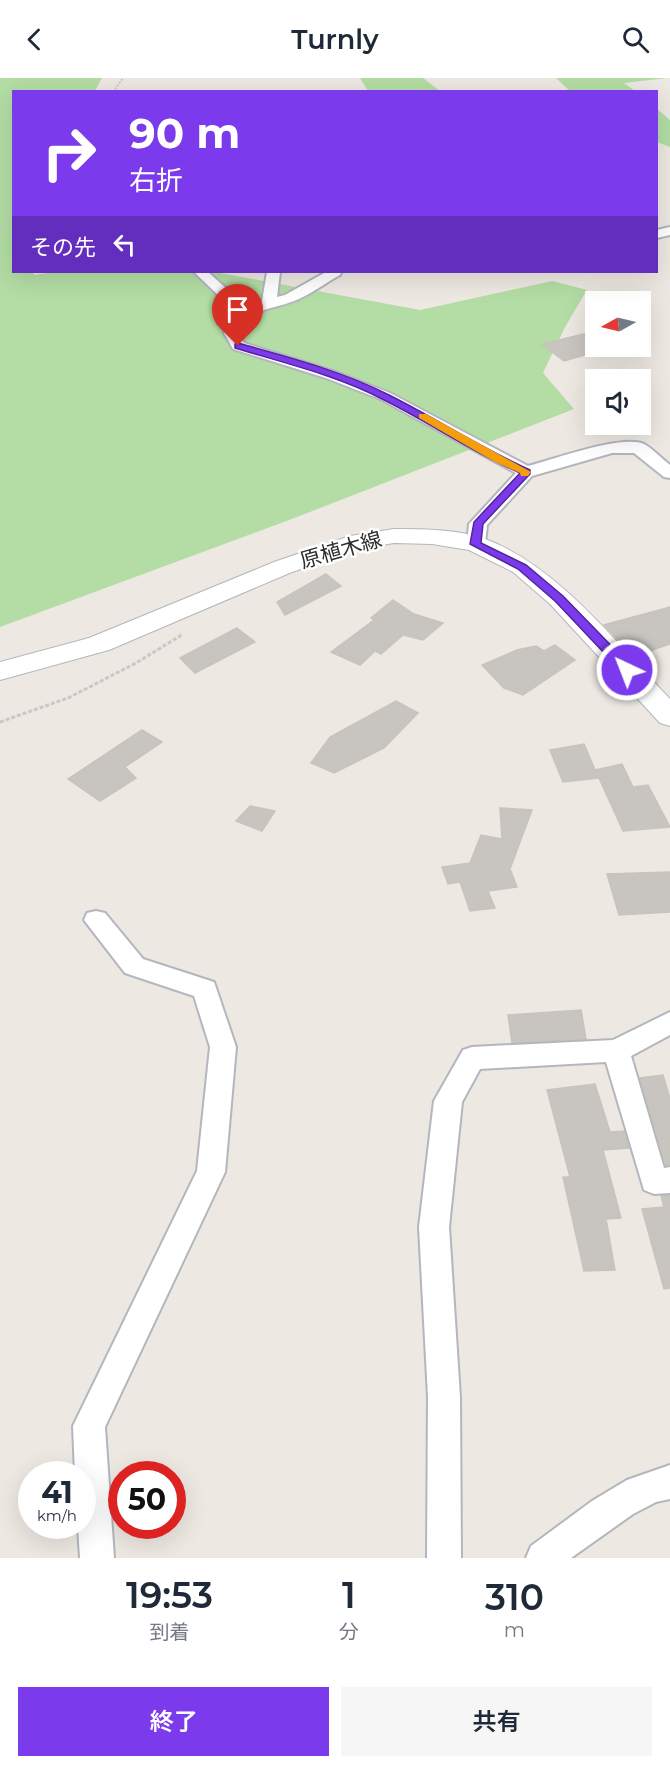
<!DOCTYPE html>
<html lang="ja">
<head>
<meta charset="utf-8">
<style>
	body { margin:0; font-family:Montserrat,"Noto Sans JP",sans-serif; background:#f6f6f7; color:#1f2937; height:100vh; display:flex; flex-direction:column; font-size:22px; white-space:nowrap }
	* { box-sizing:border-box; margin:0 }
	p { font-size:20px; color:#747a83 }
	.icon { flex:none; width:33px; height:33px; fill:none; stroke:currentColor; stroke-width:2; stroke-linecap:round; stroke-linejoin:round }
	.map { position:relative; height:1480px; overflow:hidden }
	.details { display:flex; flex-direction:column; background:#fff; flex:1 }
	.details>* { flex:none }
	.banner { position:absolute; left:12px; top:12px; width:646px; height:183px; border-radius:0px; box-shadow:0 6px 24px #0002; background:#7c3aed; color:#fff; overflow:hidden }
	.needle { width:39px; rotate:262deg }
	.buttons { position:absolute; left:585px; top:213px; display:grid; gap:12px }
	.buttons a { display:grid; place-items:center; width:66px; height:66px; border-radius:0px; background:#fff; box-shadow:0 6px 24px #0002; font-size:30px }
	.speed { position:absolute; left:18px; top:1383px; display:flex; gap:12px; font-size:30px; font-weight:700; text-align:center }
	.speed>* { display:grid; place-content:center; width:78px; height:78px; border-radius:50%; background:#fff; box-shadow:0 6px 24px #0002; line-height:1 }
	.speed small { font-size:15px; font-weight:400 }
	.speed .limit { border:9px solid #d22; background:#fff; color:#111 }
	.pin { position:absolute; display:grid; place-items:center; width:51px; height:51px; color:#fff; margin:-62px -26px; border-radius:50% 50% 50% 0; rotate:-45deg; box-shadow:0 0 6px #0007 }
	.pin .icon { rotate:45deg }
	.me { position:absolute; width:66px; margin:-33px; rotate:317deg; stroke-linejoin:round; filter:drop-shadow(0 0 4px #0008) }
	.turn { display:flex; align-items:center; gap:21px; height:126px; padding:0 18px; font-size:27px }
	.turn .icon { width:78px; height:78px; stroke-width:2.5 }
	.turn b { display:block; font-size:42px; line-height:51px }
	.then { display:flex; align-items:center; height:57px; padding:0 18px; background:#0003; gap:12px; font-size:22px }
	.eta { display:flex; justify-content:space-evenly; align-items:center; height:102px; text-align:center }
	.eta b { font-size:36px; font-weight:600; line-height:42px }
	.action { display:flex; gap:12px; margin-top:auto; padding:12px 18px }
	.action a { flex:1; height:69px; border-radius:0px; background:#7c3aed; color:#fff; font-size:24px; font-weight:600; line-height:69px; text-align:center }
	.action a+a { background:#f6f6f7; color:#1f2937 }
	header { display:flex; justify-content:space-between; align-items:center; height:78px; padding:0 18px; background:#fff; font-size:27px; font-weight:600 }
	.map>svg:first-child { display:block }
</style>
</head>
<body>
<header><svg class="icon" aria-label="back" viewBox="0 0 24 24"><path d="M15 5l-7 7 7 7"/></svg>Turnly<svg class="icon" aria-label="search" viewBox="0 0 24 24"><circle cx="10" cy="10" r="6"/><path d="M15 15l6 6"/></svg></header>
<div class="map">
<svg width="670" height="1480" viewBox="0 0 670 1480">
	<rect width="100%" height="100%" fill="#ede8e1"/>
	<g fill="#b3dda4">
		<path d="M0,0H102L95,13L14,14V194H34V197L55,194H215L420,232L552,203L587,212L565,249L543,295L574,331L297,439L0,549Z"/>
		<path d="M360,0H423L440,13H368Z"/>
		<path d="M556,0H667L624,5L635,13L571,14Z"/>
		<path d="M657,31L670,42V69L657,64Z"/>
	</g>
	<g fill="#c8c5c0" stroke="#c8c4ba" stroke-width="1.5">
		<path d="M596,253V274L564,283L542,266Z"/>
		<path d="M326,496L341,508L285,537L277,524Z"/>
		<path d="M393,522L414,536L443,545L423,562L403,557L381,576L375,573L360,587L331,574L374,542L371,540Z"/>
		<path d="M670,529V566L641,576L636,572L629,574L604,547Z"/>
		<path d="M237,550L255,564L195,595L180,580Z"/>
		<path d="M555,567L575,582L523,617L504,610L482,587L517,572L536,568L544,573Z"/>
		<path d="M396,623L418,635L384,670L334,695L311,685L330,659Z"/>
		<path d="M142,652L162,664L125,689L136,700L100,723L68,701Z"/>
		<path d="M584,666L595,692L622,686L633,709L648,707L670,749L623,753L599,700L563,704L550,672Z"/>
		<path d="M250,728L275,733L262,753L236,743Z"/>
		<path d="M500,730L532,732L510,791L517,809L488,813L495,830L470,833L460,804L448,806L442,789L470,785L481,757L502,761Z"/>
		<path d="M670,794V834L619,837L607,796Z"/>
		<path d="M581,932L586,961L512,965L508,937Z"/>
		<path d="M663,997L670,1021V1087H666L640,1000Z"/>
		<path d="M595,1006L610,1054L624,1053L629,1070L603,1072L621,1140L606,1141L615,1192L584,1193L563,1099H570L547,1012Z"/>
		<path d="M670,1117V1210L664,1211L642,1131L664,1129L661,1118Z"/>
	</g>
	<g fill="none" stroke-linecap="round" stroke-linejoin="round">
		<defs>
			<g id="street">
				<path d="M670,149V157L657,160V152Z"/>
				<path d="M194,194H208L247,229L262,223L267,194H280L277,219L285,217L326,194H341L340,197C325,205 310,217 294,223C265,234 258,227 238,255L244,265L336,294L390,315L528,388C552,382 622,356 644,366C653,371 662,381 670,387V400L664,399L634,375H612L532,398L487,447L485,466L482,470H470L467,466L469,446L516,395L380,321L326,300L233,271L224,255L238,236Z"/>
				<path d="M96,833L105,835L143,881L214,904L236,969L225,1094L105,1349L114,1480H80L78,1448H82V1396H75L73,1348L197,1093L210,969L194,918L125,895L84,842L87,835Z"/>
				<path d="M670,934V957L631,978L664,1090L670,1089V1115L654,1116L644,1112L606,984L480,991L462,1024L449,1149L460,1319L461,1480H427L428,1319L419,1149L434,1023L463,972L472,969L613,962Z"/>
				<path d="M670,1387V1421L656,1424L633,1436L571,1480H526L531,1468L592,1423L627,1402Z"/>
			</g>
			<path id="secondary" d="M394,451C423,451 457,451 485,461C557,487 617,566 670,621V648L660,645L550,526L513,494L469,472L432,466L394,465L363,470L292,494L109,572L0,602V584L89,560L274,484L350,458Z"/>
		</defs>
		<use href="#street" stroke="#b4b6bf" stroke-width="4"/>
		<use href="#secondary" stroke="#b4b6bf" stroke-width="2"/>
		<g stroke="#c8c8c8" stroke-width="2" stroke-dasharray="2 1.5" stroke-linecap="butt">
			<path d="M113,14L123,0"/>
			<path d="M0,150L14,135"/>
		</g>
		<path stroke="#c8c8c8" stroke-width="3" stroke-dasharray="4 2" stroke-linecap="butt" d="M0,644L68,620L136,585L180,558V554"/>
		<use href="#street" fill="#fff" fill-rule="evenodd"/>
		<use href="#secondary" fill="#fff" fill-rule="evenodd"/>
	</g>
	<path fill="#7c3aed" stroke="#51269a" stroke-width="1.5" d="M238,265C288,279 342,293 389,317C437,341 481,370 530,392V396L483,446L481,465L526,487L563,518L632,589V595H623L555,523L518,491L470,466L474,444L520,395C472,374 429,344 382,321C336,297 284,285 235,270V266Z"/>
	<path fill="#f59e0b" d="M419,336H426L531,394L528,398H521L520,395L495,384L419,340Z"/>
	<g text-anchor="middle" stroke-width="5" stroke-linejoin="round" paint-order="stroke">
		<g font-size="21" fill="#2d2d2d" stroke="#fff">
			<text transform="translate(341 472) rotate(-16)" y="7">原植木線</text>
		</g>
	</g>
</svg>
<div class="buttons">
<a><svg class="needle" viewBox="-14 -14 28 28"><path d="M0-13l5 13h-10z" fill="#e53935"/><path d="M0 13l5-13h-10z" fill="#747a83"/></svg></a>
<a><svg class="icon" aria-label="sound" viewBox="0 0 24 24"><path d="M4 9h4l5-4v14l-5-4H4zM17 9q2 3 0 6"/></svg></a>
</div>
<div class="speed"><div>41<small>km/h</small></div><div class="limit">50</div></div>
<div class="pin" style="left:238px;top:268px;background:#d93025"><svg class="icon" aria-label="arrive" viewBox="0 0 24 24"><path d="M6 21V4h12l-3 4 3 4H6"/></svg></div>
<svg class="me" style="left:627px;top:592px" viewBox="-20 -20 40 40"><circle r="17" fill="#7c3aed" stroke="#fff" stroke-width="3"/><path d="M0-11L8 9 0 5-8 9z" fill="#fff"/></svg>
<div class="banner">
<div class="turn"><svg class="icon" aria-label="right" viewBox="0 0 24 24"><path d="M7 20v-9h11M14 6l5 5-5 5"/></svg><div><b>90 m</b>右折</div></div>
<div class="then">その先<svg class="icon" aria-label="left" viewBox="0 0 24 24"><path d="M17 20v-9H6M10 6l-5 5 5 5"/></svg></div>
</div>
</div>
<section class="details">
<div class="eta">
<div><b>19:53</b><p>到着</p></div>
<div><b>1</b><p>分</p></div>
<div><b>310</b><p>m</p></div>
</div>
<div class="action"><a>終了</a><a>共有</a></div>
</section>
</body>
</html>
